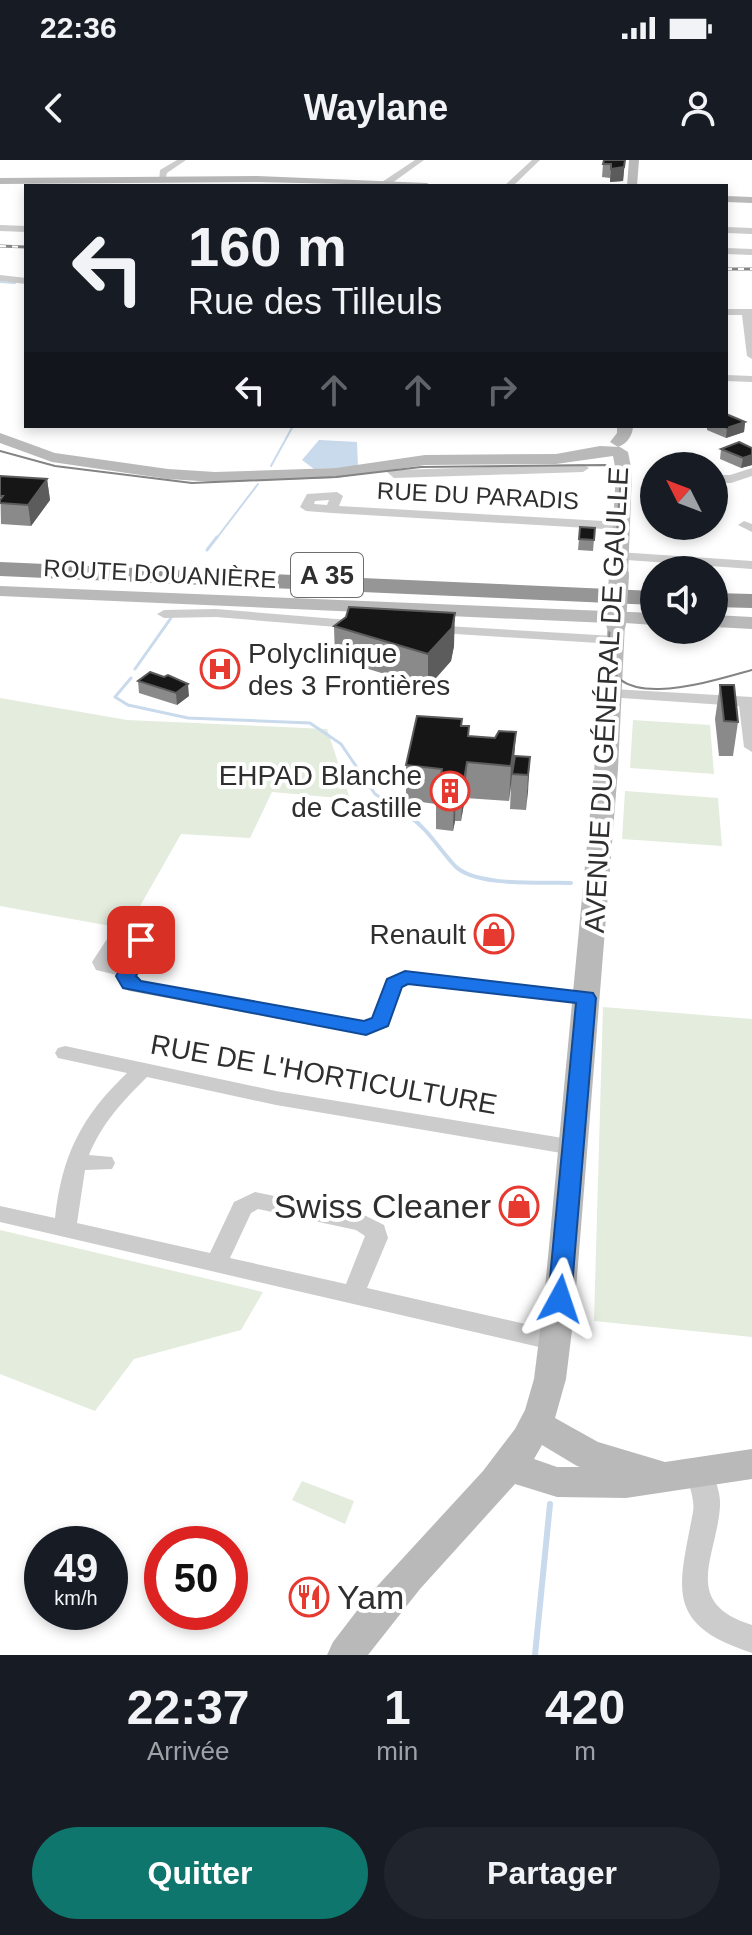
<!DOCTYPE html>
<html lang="fr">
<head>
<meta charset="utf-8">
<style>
	body { margin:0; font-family:Helvetica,sans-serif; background:#20242c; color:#f1f3f6; height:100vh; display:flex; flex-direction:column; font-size:30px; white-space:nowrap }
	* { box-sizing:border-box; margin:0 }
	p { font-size:26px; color:#9ea1a6 }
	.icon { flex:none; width:44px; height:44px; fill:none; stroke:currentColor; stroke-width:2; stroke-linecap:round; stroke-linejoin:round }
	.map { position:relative; height:1495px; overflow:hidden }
	.side { display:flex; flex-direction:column; background:#171b24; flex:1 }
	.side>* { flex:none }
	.top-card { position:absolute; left:24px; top:24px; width:704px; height:244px; border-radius:0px; box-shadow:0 4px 12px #0003; background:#171b24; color:#f1f3f6; overflow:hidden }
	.needle { width:52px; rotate:312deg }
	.controls { position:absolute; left:640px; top:292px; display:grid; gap:16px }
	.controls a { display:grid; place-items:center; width:88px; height:88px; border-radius:50%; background:#171b24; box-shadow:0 4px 12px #0003; font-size:40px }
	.speed { position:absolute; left:24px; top:1366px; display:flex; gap:16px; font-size:40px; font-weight:700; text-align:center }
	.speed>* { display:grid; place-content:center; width:104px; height:104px; border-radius:50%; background:#171b24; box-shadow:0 4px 12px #0003; line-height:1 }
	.speed small { font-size:20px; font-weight:400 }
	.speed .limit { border:12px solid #d22; background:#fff; color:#111 }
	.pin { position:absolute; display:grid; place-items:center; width:68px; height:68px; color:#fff; margin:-34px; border-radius:16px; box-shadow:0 4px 12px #0006 }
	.me { position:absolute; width:88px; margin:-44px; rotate:5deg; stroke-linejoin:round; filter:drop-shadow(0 0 6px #0008) }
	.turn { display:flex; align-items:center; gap:28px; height:168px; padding:0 32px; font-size:36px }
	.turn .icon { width:104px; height:104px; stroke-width:2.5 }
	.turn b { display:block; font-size:56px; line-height:68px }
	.lanes { display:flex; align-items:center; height:76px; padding:0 32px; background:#0003; justify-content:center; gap:40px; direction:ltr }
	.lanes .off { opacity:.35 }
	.eta { display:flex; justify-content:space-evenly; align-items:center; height:136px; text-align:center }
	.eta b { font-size:48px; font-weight:700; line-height:56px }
	.button { display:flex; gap:16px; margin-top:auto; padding:16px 32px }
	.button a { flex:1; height:92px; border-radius:48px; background:#0f766e; color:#fff; font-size:32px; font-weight:700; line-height:92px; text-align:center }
	.button a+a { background:#20242c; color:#f1f3f6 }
	.status { display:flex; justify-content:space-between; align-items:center; height:56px; padding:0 40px; background:#171b24; direction:ltr }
	.status svg { height:22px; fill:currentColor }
	header { display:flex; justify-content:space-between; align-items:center; height:104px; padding:0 32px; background:#171b24; font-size:36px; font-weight:700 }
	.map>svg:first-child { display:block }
</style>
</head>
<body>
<div class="status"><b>22:36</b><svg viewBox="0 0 49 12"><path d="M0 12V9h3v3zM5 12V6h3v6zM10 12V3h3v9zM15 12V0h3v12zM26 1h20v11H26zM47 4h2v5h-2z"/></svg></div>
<header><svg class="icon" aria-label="back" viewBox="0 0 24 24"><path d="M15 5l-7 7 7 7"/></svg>Waylane<svg class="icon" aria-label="person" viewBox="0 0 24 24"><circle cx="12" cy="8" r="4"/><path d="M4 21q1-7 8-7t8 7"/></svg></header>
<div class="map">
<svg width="752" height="1495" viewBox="0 0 752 1495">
	<rect width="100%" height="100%" fill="#fff"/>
	<g fill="#e3ecdd">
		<path d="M0,538L127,560L327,569L350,639L272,632L250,678L181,674L127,769L0,746Z"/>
		<path d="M633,560L710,565L714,614L630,608Z"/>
		<path d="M625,631L718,638L722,686L622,679Z"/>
		<path d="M603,847L752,859V1177L594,1161Z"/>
		<path d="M0,1070L263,1132L241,1170L134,1199L95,1251L0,1214Z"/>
		<path d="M302,1321L354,1341L345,1364L292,1340Z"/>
	</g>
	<path fill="#c9daec" d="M319,280L357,282L358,307L314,309L302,300Z"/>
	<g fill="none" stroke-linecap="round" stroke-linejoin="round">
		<g stroke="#c9daec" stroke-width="2">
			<path d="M0,122L15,123"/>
			<path d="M271,306L293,266"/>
			<path d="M216,379L258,324"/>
		</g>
		<g stroke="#c9daec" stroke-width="3">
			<path d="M207,390L217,377"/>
			<path d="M135,509L171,458"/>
			<path d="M131,518L115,537L128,545L188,558L310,563L341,584L375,634L412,658"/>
		</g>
		<path stroke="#c9daec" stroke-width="4" d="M409,656C428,669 439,689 455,706C476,727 542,722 571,723"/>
		<path stroke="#c9daec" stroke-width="6" d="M535,1495L550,1344"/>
		<g fill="#ccc" fill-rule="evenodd">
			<path d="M177,0H186L167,13L165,21H159L160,10Z"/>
			<path d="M415,0H424L388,26H382V22Z"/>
			<path d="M532,0H540L513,26H504Z"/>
			<path d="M0,65L26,66V72L0,71Z"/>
			<path d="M726,67L752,68V74L726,73Z"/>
			<path d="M726,88L752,89V95L726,94Z"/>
			<path d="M0,115L26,118V124L0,121Z"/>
			<path d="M726,149H752V199L747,196L742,155H726Z"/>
			<path d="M726,215L752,216V222L726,221Z"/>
			<path d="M386,302L397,310L583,304L589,308L583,312L394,318L380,306Z"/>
			<path d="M752,308V316L731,323H714V315H730Z"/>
			<path d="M337,332L343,336L339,346L621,362L627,366L621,370L332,353L306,351L300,347L307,334ZM329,340L327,345L314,344L315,341Z"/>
			<path d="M744,361L752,364V372L738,365Z"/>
			<path d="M618,392L752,401V409L613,399V393Z"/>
			<path d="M216,449L361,461L368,465L361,469L216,457L164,458L157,454L164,450Z"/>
			<path d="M430,465L614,476L621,480L614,484L425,472V466Z"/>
			<path d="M612,529L752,537V592L744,587L739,546L607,537V531Z"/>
			<path d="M124,772L152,780L154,784L135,816L141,822L365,861L373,858L387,819L405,811L586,832L596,838L586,844L408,823L402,826L388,867L366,875L129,831L123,828L117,815L96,810L92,802L109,776ZM122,784L134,787L124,804L111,801Z"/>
			<path d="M65,886L276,931L581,981L584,987L581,993L573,995L276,945L147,917C123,941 102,963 89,995L112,997L115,1003L112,1009L85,1010L77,1063L210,1093L234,1042L255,1032L362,1054L384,1065L388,1078L367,1128L556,1171L565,1174L568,1181L565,1188L556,1191L0,1062V1046L55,1058C62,995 81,957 127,913L58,898L55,893L58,888ZM258,1049L356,1070L365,1076L346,1124L230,1098L251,1053Z"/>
			<path d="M699,1301L708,1304C714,1316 721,1332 720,1346C717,1397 680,1443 752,1465V1493C663,1464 679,1428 693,1352C696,1335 683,1319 690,1304Z"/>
		</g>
		<g fill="#b9b9b9" fill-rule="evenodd">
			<path d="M629,0H639L637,26H627Z"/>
			<path d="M257,16L427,23L432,26L257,22L0,24V18Z"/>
			<path d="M726,36L752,37V43L726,42Z"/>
			<path d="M617,266H633C633,275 627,284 618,287L610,282L617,273Z"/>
			<path d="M0,273L55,293L168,309L215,312L336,308L425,295L556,294L600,286L620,287L628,292L632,312L628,415L619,420L610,415L616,312L613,296L556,304L425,305L336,318L215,322L168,319L52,302L0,283Z"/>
			<path d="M0,426L654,453V465L625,463L618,609L574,1154L566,1219L555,1258L598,1282L665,1302L752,1289V1319L626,1338L557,1337L515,1324L420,1429L368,1495H327L333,1482L369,1435L483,1311L515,1269L525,1250L534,1219L544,1139L608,463L0,436ZM542,1285L577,1306L580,1307H557L534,1299Z"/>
			<path d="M714,455L752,457V469L714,467Z"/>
		</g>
		<g fill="#969696" fill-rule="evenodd">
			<path d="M0,402L654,431V445L0,416Z"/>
			<path d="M714,433L752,434V448L714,447Z"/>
		</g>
		<path stroke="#848484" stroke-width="2" d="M0,291L55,306L192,323L336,317L421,307L605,305L617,310L621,317L608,493C610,556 718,519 752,510"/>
		<defs>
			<g id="rail">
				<path d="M0,86L26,87"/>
				<path d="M726,109H752"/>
			</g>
		</defs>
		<use href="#rail" stroke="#848484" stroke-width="3"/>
		<use href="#rail" stroke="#fff" stroke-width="2" stroke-dasharray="6" stroke-linecap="butt"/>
		<path stroke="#b9b9b9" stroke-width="20" d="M616,464L619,415"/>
	</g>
	<g fill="#8a8a8a">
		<path d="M625,0L623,21L610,22V18L602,17L603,4Z"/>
		<path d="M745,262L744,272L726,278L707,270V266H726Z"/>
		<path d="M752,288V305L741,308L720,299L721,289Z"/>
		<path d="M0,316L47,319L50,340L31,366L1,364Z"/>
		<path d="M580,367L595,368L593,391L578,390Z"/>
		<path d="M334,466L454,486L451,501L428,527L335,499Z"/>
		<path d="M138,521L189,536L177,545L139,533Z"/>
		<path d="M720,525L738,562L733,596H719L715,559Z"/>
		<path d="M462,566L469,576L495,578L516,572L514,603L530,597L526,650L510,649L511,625L509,641L465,638L461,661H455L453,671L436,669V644L406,640V605Z"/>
	</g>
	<g fill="#5c5c5c">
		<path d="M625,0L623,21L610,22L611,9Z"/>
		<path d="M745,262L744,272L726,278L727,268Z"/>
		<path d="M752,295V305L741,308L743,298Z"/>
		<path d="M47,319L50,340L31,366L28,345Z"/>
		<path d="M455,453L454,486L451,501L428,527V494Z"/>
		<path d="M188,524L189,536L177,545L176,533Z"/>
		<path d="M516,572L513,607L509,641L511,606Z"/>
		<path d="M530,597L528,632L526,650L528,615Z"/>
		<path d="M467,602L465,638L461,661L463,626Z"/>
		<path d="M456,625L455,661L453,671L454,635Z"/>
	</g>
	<g fill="#161616" stroke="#5c5c5c" stroke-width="2">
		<path d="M604,0H625L624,7L611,9V4H603Z"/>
		<path d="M726,254L745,262L727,268L723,266H726Z"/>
		<path d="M739,282L752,288V295L743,298L721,289Z"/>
		<path d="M0,316L47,319L28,345L0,343V340L3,336H0Z"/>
		<path d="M580,367L595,368L594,380L579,379Z"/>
		<path d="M349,447L455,453L452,468L428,494L334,466L346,457Z"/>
		<path d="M150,512L164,517L168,515L188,524L176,533L138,521Z"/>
		<path d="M720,525H734L738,562L724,561Z"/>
		<path d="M417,556L462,559L461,566H469L468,576L495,578L499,571L516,572L511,606L467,602L463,626L456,625L454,635L437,634L442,609L406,605Z"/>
		<path d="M515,596L530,597L528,615L512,614Z"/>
	</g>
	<path fill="#1a73e8" stroke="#114b97" stroke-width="2" d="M141,775L155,784L136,816L141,821L364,861L372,858L387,819L405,811L593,833L596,838L571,1139L568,1145L560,1148L551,1145L548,1139L576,843L408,824L402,827L388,866L366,875L123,828L116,816L135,785L131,780Z"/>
	<defs>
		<symbol id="hospital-ring" viewBox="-11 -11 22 22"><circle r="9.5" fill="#fff" stroke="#e63930" stroke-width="1.5"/><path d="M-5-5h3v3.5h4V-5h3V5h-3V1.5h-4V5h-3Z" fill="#e63930"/></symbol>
		<symbol id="building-ring" viewBox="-11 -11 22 22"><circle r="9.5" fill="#fff" stroke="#e63930" stroke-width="1.5"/><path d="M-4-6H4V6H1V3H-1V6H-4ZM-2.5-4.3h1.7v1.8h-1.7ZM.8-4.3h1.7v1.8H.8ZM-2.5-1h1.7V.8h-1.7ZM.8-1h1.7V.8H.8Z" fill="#e63930"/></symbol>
		<symbol id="shop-ring" viewBox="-11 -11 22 22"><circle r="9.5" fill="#fff" stroke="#e63930" stroke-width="1.5"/><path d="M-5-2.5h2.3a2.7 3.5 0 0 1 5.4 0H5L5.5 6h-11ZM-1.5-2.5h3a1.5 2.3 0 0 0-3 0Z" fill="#e63930"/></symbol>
		<symbol id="restaurant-ring" viewBox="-11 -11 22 22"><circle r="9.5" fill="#fff" stroke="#e63930" stroke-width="1.5"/><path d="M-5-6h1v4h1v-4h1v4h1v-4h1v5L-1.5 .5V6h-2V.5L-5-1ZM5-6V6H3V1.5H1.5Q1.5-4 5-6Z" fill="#e63930"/></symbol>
	</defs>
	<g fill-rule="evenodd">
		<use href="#hospital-ring" x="198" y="487" width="44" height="44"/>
		<use href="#building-ring" x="428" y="609" width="44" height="44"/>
		<use href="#shop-ring" x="472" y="752" width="44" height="44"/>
		<use href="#shop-ring" x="497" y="1024" width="44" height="44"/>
		<use href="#restaurant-ring" x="287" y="1415" width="44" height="44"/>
	</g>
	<g text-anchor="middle" stroke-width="8" stroke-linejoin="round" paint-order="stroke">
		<g font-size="24" fill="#2f2f2f" stroke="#fff">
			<text transform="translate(478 336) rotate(3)" y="8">RUE DU PARADIS</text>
			<text transform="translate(160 414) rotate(3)" y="8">ROUTE DOUANIÈRE</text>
		</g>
		<rect fill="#fff" stroke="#6d6d6d" stroke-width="2" x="291" y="393" width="72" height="44" rx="6"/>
		<g font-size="26" font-weight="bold" fill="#2f2f2f">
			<text x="327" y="424">A 35</text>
		</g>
		<g font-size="28" fill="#2f2f2f" stroke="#fff" text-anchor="end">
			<text x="248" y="503" text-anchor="start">Polyclinique<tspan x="248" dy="32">des 3 Frontières</tspan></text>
			<text x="422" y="625">EHPAD Blanche<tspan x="422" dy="32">de Castille</tspan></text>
			<text x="466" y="784">Renault</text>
		</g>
		<g font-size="28" fill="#2f2f2f" stroke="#fff">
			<text transform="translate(606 540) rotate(-87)" y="10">AVENUE DU GÉNÉRAL DE GAULLE</text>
			<text transform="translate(324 914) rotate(10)" y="10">RUE DE L'HORTICULTURE</text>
		</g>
		<g font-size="34" fill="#2f2f2f" stroke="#fff" text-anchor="end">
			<text x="491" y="1058">Swiss Cleaner</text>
			<text x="337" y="1449" text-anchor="start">Yam</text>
		</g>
	</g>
</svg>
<div class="controls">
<a><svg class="needle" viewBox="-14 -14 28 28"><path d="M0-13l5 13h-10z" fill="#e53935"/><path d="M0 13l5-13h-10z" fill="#9ea1a6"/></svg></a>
<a><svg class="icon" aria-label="sound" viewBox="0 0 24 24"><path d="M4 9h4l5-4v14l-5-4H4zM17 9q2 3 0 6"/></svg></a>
</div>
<div class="speed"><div>49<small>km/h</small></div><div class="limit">50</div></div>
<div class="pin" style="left:141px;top:780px;background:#d93025"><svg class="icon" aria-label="arrive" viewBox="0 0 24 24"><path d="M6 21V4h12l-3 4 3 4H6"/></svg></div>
<svg class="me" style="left:560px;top:1139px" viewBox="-20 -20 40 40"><path d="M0-17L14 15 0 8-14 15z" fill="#1a73e8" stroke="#fff" stroke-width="4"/></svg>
<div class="top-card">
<div class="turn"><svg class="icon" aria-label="left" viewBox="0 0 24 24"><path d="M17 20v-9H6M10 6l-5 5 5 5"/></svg><div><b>160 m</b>Rue des Tilleuls</div></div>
<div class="lanes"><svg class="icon" aria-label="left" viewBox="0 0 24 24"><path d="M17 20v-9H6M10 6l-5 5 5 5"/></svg><svg class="icon off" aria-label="ahead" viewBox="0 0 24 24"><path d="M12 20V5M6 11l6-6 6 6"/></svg><svg class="icon off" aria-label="ahead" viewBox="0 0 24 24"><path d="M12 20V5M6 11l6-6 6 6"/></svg><svg class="icon off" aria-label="right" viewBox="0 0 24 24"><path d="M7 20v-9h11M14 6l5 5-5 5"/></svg></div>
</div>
</div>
<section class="side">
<div class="eta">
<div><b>22:37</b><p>Arrivée</p></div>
<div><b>1</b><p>min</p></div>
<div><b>420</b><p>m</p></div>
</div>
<div class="button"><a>Quitter</a><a>Partager</a></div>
</section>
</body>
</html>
